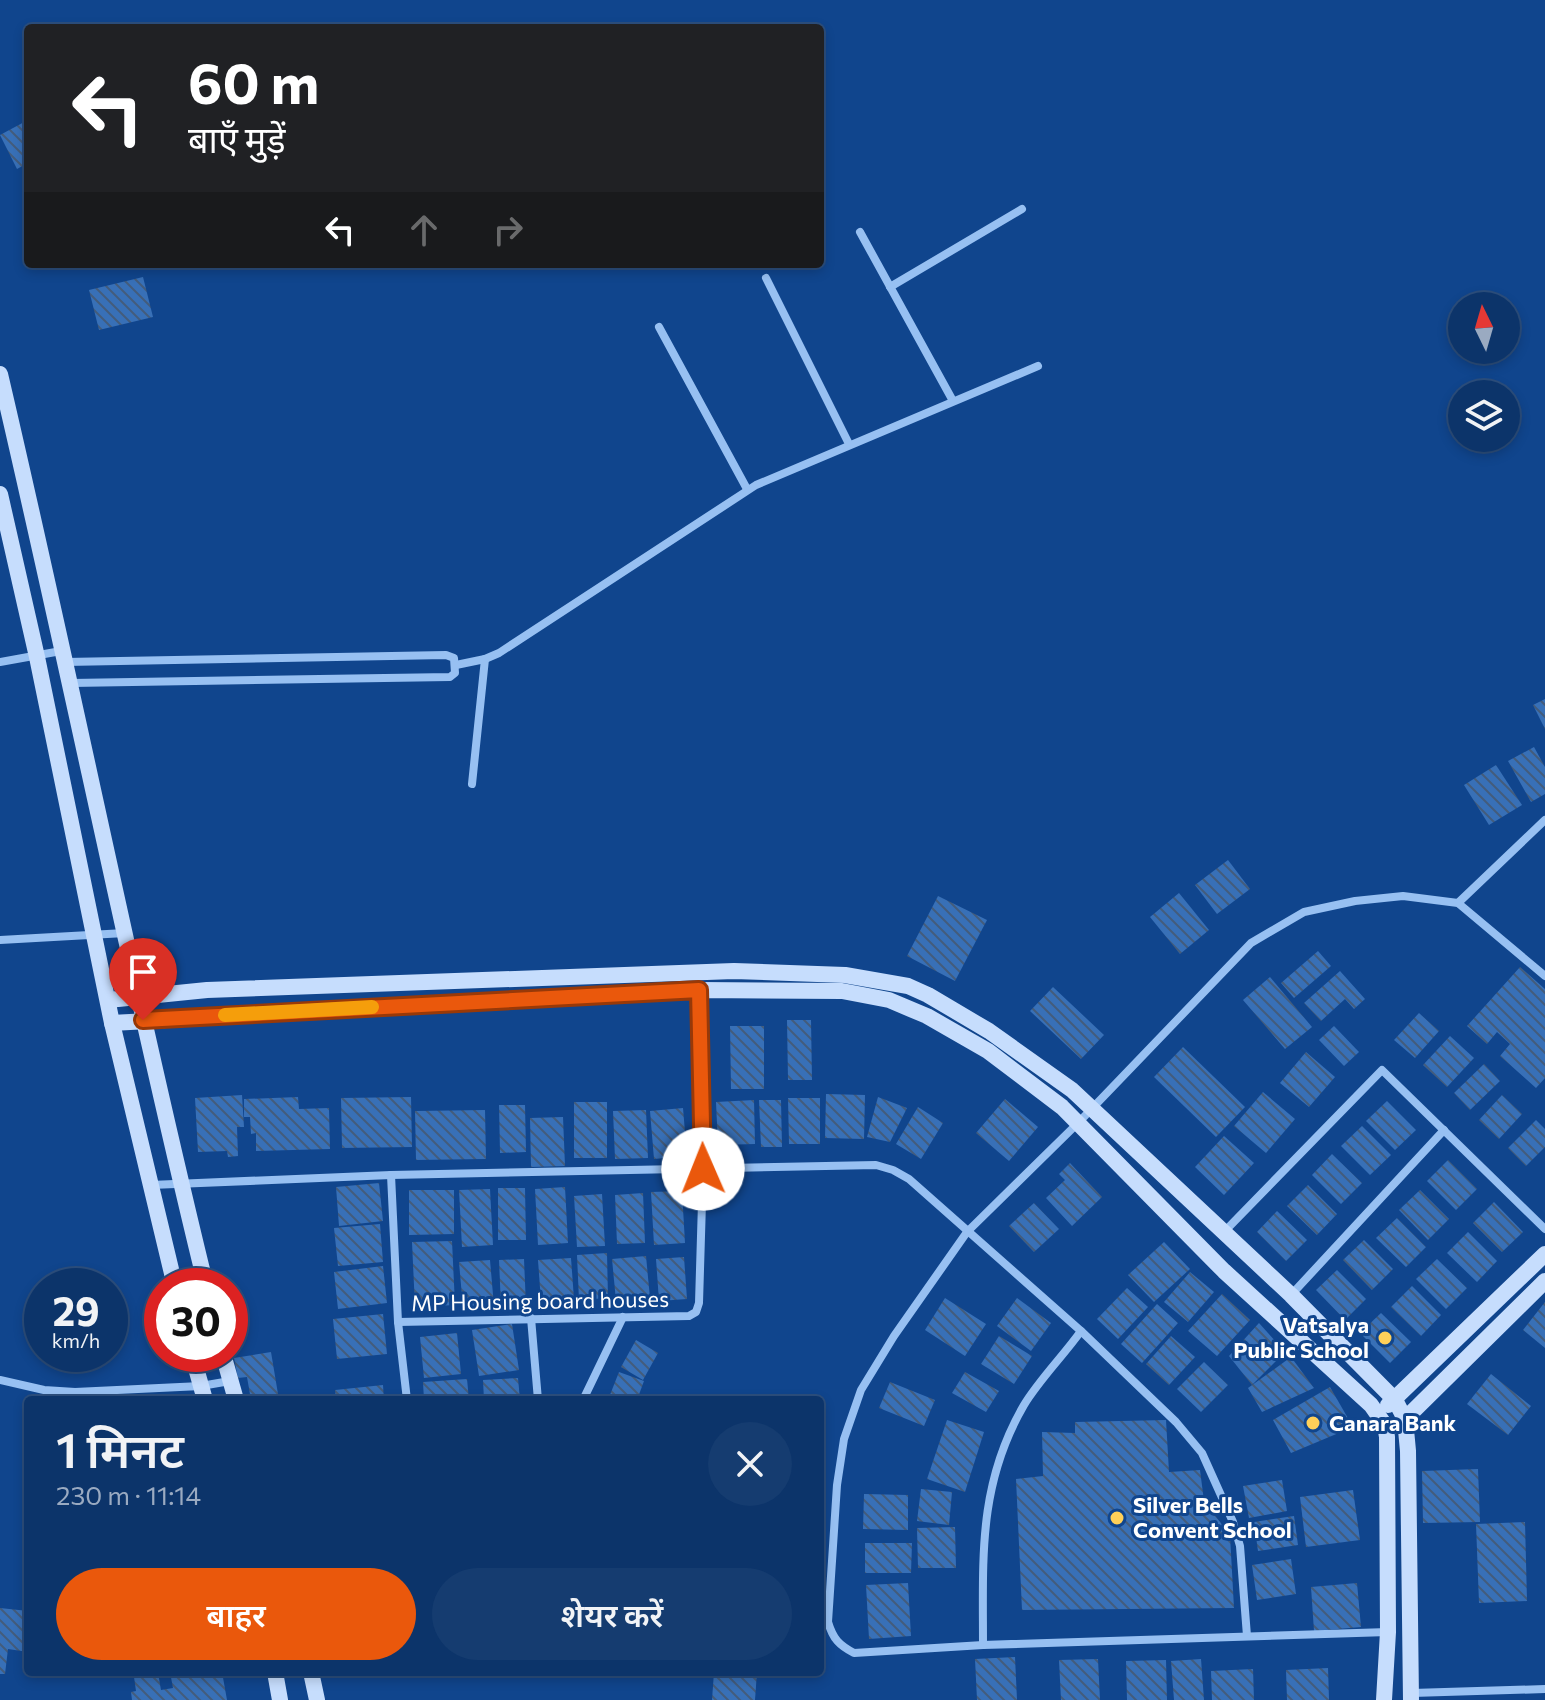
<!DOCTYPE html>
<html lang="hi">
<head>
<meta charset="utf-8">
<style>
	body { margin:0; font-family:Commissioner,"Noto Sans Devanagari",sans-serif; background:#153c70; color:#f1f3f6; height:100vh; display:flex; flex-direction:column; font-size:30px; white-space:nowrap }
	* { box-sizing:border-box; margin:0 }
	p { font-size:26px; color:#9aaac1 }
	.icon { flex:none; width:44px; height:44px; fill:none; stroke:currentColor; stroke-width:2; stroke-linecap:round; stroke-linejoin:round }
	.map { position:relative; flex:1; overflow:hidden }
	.sheet { position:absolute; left:24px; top:1396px; width:800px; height:280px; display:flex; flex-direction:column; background:#0c346a; border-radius:8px; box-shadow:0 4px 12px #0003,0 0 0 2px #2c4f7e }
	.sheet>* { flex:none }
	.hud { position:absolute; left:24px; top:24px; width:800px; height:244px; border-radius:8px; box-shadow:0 4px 12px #0003,0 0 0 2px #2c4f7e; background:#202124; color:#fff; overflow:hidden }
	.needle { width:52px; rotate:355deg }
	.controls { position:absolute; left:1448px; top:292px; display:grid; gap:16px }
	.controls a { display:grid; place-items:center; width:72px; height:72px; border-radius:50%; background:#0c346a; box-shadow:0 4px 12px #0003,0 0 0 2px #2c4f7e; font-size:40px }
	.speed { position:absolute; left:24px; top:1268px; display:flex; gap:16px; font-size:40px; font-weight:700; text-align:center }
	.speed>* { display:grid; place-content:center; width:104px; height:104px; border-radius:50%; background:#0c346a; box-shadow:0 4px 12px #0003,0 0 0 2px #2c4f7e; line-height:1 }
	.speed small { font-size:20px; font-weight:400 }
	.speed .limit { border:12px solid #d22; background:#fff; color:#111 }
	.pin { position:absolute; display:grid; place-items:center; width:68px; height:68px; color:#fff; margin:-82px -34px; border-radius:50% 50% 50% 0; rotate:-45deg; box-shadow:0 0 8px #0007 }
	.pin .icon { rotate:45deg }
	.me { position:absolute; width:88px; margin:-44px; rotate:359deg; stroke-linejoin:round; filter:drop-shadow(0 0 6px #0008) }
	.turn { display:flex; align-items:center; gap:28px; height:168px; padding:0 32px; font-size:36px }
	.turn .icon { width:104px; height:104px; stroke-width:2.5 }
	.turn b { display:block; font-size:56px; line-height:68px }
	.lanes { display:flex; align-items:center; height:76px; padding:0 32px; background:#0003; justify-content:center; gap:40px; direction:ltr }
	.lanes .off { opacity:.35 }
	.round { display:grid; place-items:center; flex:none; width:84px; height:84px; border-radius:42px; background:#153c70 }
	.headline { display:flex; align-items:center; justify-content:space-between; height:136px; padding:0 32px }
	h1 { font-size:48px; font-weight:600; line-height:60px }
	.cta { display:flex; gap:16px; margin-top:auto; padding:16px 32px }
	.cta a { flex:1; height:92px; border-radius:48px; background:#ea580c; color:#fff; font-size:32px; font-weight:600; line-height:92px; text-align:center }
	.cta a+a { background:#153c70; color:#f1f3f6 }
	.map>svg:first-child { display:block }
</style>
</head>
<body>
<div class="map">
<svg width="1545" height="1700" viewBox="0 0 1545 1700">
	<defs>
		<pattern id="building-back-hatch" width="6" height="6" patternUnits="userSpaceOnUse" patternTransform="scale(2)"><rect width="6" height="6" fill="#3870b7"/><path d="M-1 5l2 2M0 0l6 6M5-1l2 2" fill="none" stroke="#435c7c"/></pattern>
	</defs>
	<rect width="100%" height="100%" fill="#10458d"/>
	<g fill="url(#building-back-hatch)">
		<path d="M28,120V163L17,169L0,135Z"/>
		<path d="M143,277L153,317L99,330L89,290Z"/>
		<path d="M1545,699V729L1533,705Z"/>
		<path d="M1534,747L1545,767V794L1531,802L1508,761Z"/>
		<path d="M1496,765L1522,805L1489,825L1464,785Z"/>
		<path d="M1228,860L1250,889L1217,914L1195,885Z"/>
		<path d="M1179,893L1209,930L1180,954L1150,917Z"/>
		<path d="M938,896L987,920L955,981L907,956Z"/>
		<path d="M1318,951L1331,966L1294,998L1281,983Z"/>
		<path d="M1520,967L1545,989V1078L1536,1088L1500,1056L1510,1044L1497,1032L1487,1044L1467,1026Z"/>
		<path d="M1340,971L1365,999L1354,1009L1345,999L1321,1021L1304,1003Z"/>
		<path d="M1270,977L1312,1027L1285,1049L1243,1000Z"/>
		<path d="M1053,987L1104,1035L1081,1059L1030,1011Z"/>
		<path d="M1419,1013L1439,1031L1415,1058L1394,1040Z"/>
		<path d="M787,1020H811L812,1080H788Z"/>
		<path d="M730,1026H764V1089H731Z"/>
		<path d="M1334,1026L1359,1052L1344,1066L1319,1040Z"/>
		<path d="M1450,1036L1474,1058L1447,1087L1423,1065Z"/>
		<path d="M1183,1047L1245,1107L1216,1137L1154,1077Z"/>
		<path d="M1306,1052L1335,1077L1309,1107L1280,1083Z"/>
		<path d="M1484,1064L1500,1081L1470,1110L1454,1093Z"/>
		<path d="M1263,1092L1295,1119L1266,1153L1234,1126Z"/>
		<path d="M826,1094L865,1095L864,1139L825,1138Z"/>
		<path d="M242,1095L244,1127H237L238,1156L228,1157L227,1151L198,1152L195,1098Z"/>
		<path d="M1502,1095L1522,1114L1499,1139L1479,1120Z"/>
		<path d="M298,1097L299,1109L329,1108L330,1149L256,1151V1133L251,1134L250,1117H244V1099Z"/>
		<path d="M411,1097L412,1147L342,1148L341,1098Z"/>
		<path d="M878,1097L907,1108L890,1142L867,1137Z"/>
		<path d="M788,1098H820V1144H789Z"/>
		<path d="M1005,1099L1038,1127L1009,1161L976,1133Z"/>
		<path d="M754,1100L755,1144L718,1145L716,1102Z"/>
		<path d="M759,1100H781L782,1147H761Z"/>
		<path d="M1387,1101L1416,1130L1395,1150L1366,1121Z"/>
		<rect x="574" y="1102" width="33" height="56"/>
		<path d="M499,1105H525L526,1152L500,1153Z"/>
		<path d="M918,1107L943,1123L921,1159L896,1144Z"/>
		<path d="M683,1108L687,1156L654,1159L650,1111Z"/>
		<path d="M485,1110L486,1159L416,1160L415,1111Z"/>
		<path d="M646,1110L648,1158L615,1159L613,1111Z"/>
		<path d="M563,1117L565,1166L531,1167L530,1118Z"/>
		<path d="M1536,1120L1545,1129V1147L1526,1166L1508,1148Z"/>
		<path d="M1362,1126L1391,1155L1370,1175L1341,1146Z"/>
		<path d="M1224,1136L1254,1163L1224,1195L1195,1167Z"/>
		<path d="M1332,1154L1362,1183L1341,1204L1312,1175Z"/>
		<path d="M1448,1160L1477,1189L1456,1210L1427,1181Z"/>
		<path d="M1070,1163L1102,1197L1072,1226L1046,1198L1065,1180L1059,1174Z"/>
		<path d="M379,1183L383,1221L339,1226L336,1187Z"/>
		<path d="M1308,1185L1337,1214L1317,1235L1287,1206Z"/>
		<path d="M565,1187L568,1243L538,1245L535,1189Z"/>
		<path d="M498,1188H525L526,1240H498Z"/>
		<path d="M490,1189L493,1245L462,1247L459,1190Z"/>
		<path d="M409,1190H454V1234L409,1235Z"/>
		<path d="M1420,1190L1449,1219L1428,1240L1399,1210Z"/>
		<path d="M682,1191L685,1243L654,1245L651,1192Z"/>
		<path d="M643,1193L645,1243L617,1244L615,1195Z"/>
		<path d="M602,1194L605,1246L577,1247L574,1196Z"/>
		<path d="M1494,1202L1523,1232L1502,1252L1473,1223Z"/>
		<path d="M1034,1203L1059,1229L1034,1252L1009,1226Z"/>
		<path d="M1277,1211L1307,1240L1286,1261L1257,1232Z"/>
		<path d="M1397,1218L1426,1247L1406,1267L1376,1238Z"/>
		<path d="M380,1224L383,1262L338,1266L334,1228Z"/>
		<path d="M1468,1232L1497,1261L1477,1282L1447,1253Z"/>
		<path d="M1364,1240L1393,1269L1372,1290L1343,1260Z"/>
		<path d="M452,1241L455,1305L415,1307L412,1242Z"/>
		<path d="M1164,1242L1190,1269L1154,1302L1128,1275Z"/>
		<path d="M607,1253L608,1298L579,1300L577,1255Z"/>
		<path d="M646,1256L650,1298L616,1301L612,1259Z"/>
		<path d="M684,1257L687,1299L659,1301L656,1259Z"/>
		<path d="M571,1258L574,1299L541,1302L538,1260Z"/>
		<path d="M524,1259L526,1306L501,1307L499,1260Z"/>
		<path d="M1437,1259L1467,1288L1446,1309L1416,1279Z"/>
		<path d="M490,1260L494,1306L463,1308L459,1262Z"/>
		<path d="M383,1266L387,1303L338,1309L334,1272Z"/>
		<path d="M1337,1270L1366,1299L1345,1320L1316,1290Z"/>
		<path d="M1190,1272L1214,1292L1188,1322L1164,1302Z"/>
		<path d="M1412,1286L1441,1315L1421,1336L1391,1307Z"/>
		<path d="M1127,1288L1148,1307L1118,1339L1097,1319Z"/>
		<path d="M1222,1294L1250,1320L1217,1356L1188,1331Z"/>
		<path d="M945,1298L986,1324L965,1356L925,1330Z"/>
		<path d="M1017,1298L1051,1323L1031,1351L997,1326Z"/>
		<path d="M1545,1302V1348L1523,1330Z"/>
		<path d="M1157,1304L1178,1323L1142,1363L1121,1344Z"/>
		<path d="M1381,1313L1411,1342L1390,1363L1360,1333Z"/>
		<path d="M383,1314L387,1354L337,1359L333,1319Z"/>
		<path d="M1259,1323L1285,1352L1252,1385L1229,1356Z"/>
		<path d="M512,1324L519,1370L479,1376L472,1330Z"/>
		<path d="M457,1333L461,1374L424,1378L420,1337Z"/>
		<path d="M999,1336L1032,1356L1014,1384L981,1364Z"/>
		<path d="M1171,1336L1195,1357L1169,1385L1146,1364Z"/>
		<path d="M636,1340L658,1353L643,1380L621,1367Z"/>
		<path d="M271,1352L279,1400H251L247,1377L238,1378L234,1358Z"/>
		<path d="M1291,1357L1314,1388L1262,1412L1248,1388Z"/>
		<path d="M1204,1362L1228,1385L1201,1412L1177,1389Z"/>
		<path d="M619,1372L644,1381L637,1400H608Z"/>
		<path d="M965,1372L999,1391L986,1412L952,1393Z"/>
		<path d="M1491,1374L1531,1406L1508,1435L1467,1404Z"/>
		<path d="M518,1378L520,1400H484L483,1380Z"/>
		<path d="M467,1379L469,1400H424L423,1382Z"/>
		<path d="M890,1382L935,1400L924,1426L879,1408Z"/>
		<path d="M383,1385L384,1400H336L335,1390Z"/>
		<path d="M1330,1387L1353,1427L1291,1453L1273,1420Z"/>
		<path d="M947,1420L984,1432L965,1492L927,1479Z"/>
		<path d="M1166,1420L1169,1472L1200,1470L1204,1501L1230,1535L1234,1608L1022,1610L1016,1479L1043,1476L1042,1432L1075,1433V1422Z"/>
		<path d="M1478,1469L1480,1522L1423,1523L1422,1471Z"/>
		<path d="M1282,1480L1287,1511L1249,1518L1243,1486Z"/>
		<path d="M921,1489L952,1492L949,1525L917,1521Z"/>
		<path d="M1353,1490L1360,1540L1306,1547L1300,1497Z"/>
		<path d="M864,1494L908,1495V1530L863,1529Z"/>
		<path d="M1294,1516L1298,1545L1258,1551L1254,1522Z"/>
		<path d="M1525,1522L1527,1601L1479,1603L1476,1524Z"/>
		<path d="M955,1527L956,1568H918L917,1528Z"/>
		<path d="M865,1543H912L911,1573H865Z"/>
		<path d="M1291,1559L1296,1594L1257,1600L1252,1565Z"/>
		<path d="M908,1583L911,1636L869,1639L866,1585Z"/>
		<path d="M1357,1583L1361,1627L1314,1631L1311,1587Z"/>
		<path d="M0,1608L28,1611V1652L8,1649L5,1674H0Z"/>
		<path d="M1015,1657L1017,1700H977L975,1659Z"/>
		<path d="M1098,1659L1100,1700H1061L1059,1660Z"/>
		<path d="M1201,1659L1204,1700H1174L1171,1661Z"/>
		<path d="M1166,1660L1167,1700H1127L1126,1661Z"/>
		<path d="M1328,1668L1329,1700H1287L1286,1670Z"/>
		<path d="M1253,1669L1254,1700H1212L1211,1671Z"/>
		<path d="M170,1672H222L227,1700H132L131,1692L136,1691L134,1677L158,1673L161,1690L173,1688Z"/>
		<path d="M714,1672H757L755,1700H712Z"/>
	</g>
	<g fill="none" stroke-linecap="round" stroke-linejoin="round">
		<g stroke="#97c0f2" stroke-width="8">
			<path d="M860,232L953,401"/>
			<path d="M766,278L849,444"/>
			<path d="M890,287L1022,209"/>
			<path d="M659,327L747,489"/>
			<path d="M0,662L61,651"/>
			<path d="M65,662L446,655L454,658L455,673L450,677L71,683"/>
			<path d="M456,665L485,659L499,653L756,485L1038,366"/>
			<path d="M472,784L485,659"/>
			<path d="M1458,903L1545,820"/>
			<path d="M0,940L125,933"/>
			<path d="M391,1175L398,1322L407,1400"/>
			<path d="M151,1185L391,1175L876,1165L893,1170L909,1179L1081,1331L1176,1422L1202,1453L1233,1522L1240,1546L1247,1636"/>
			<path d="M1223,1233L1382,1070L1545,1229"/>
			<path d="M1291,1295L1444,1130"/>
			<path d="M531,1318L538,1400"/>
			<path d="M398,1322L689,1316L696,1312L699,1303L703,1169L699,989"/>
			<path d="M0,1380L44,1390L75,1392L201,1386L230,1381"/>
			<path d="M583,1400L623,1317"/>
			<path d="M1388,1632L983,1645L854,1653C839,1645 833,1639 828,1622L837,1485L844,1439L861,1390L894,1336L967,1232L1079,1122L1251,943L1304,912L1355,901L1403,896L1458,903L1545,976"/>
			<path d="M983,1645C983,1557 978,1484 1024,1405C1039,1380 1064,1355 1081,1331"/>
			<path d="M1412,1693L1545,1689"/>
		</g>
		<g stroke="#c6ddfd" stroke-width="16">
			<path d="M0,374C71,677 132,983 206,1286"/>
			<path d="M0,494L37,657L112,1023L175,1286"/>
			<path d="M108,1000L207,990L734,971L845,975L908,986L928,995L989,1031L1072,1090L1291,1295L1395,1400L1405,1419L1408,1451L1411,1700"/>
			<path d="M112,1023L699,990L842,991L889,1000L927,1016L988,1051L1062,1107L1224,1271L1371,1405L1385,1425L1387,1437L1388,1632L1384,1700"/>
			<path d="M192,1354L205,1400"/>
			<path d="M223,1354L236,1400"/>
			<path d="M1388,1405L1545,1254"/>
			<path d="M1398,1426L1545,1281"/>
			<path d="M275,1672L280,1700"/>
			<path d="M311,1672L317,1700"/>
		</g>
	</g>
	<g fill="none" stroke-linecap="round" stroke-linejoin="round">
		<defs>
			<path id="route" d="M143,1020L699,990L703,1169"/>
		</defs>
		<use href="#route" stroke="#983908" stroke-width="20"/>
		<use href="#route" stroke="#ea580c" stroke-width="14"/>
		<path stroke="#f59e0b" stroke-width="14" d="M225,1015L372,1007"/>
	</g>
	<g fill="#ffd059" stroke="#10458d" stroke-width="3">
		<circle cx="1385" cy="1338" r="8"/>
		<circle cx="1313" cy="1423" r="8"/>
		<circle cx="1117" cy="1518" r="8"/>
	</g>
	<g text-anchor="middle" stroke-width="6" stroke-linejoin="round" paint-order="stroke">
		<g font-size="22" fill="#fff" stroke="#10458d">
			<text transform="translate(540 1301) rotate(-1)" y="8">MP Housing board houses</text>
		</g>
		<g font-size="22" font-weight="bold" fill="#fff" stroke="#10458d" text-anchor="start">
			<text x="1369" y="1333" text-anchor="end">Vatsalya<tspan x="1369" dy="25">Public School</tspan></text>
			<text x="1329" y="1431">Canara Bank</text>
			<text x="1133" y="1513">Silver Bells<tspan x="1133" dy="25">Convent School</tspan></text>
		</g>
	</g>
</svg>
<div class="controls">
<a><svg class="needle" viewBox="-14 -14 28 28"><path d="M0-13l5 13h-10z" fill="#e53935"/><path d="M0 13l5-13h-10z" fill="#9aaac1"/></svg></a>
<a><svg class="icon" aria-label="layers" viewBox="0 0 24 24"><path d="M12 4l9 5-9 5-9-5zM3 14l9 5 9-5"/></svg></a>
</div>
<div class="speed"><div>29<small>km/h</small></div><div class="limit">30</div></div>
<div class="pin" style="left:143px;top:1020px;background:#d93025"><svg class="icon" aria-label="arrive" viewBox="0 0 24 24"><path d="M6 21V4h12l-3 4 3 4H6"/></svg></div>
<svg class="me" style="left:703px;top:1169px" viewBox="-20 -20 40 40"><circle r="19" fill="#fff"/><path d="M0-13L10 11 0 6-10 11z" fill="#ea580c"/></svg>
<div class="hud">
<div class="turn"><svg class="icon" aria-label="left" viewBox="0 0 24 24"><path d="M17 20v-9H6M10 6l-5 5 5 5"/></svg><div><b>60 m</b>बाएँ मुड़ें</div></div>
<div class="lanes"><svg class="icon" aria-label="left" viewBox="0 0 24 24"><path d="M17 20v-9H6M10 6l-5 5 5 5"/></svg><svg class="icon off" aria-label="ahead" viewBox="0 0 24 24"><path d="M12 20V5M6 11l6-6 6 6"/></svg><svg class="icon off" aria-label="right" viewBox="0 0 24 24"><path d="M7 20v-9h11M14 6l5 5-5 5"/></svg></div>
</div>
<section class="sheet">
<div class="headline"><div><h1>1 मिनट</h1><p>230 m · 11:14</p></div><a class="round"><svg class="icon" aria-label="close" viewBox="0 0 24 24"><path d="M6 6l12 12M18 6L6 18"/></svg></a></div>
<div class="cta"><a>बाहर</a><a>शेयर करें</a></div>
</section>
</div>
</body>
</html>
